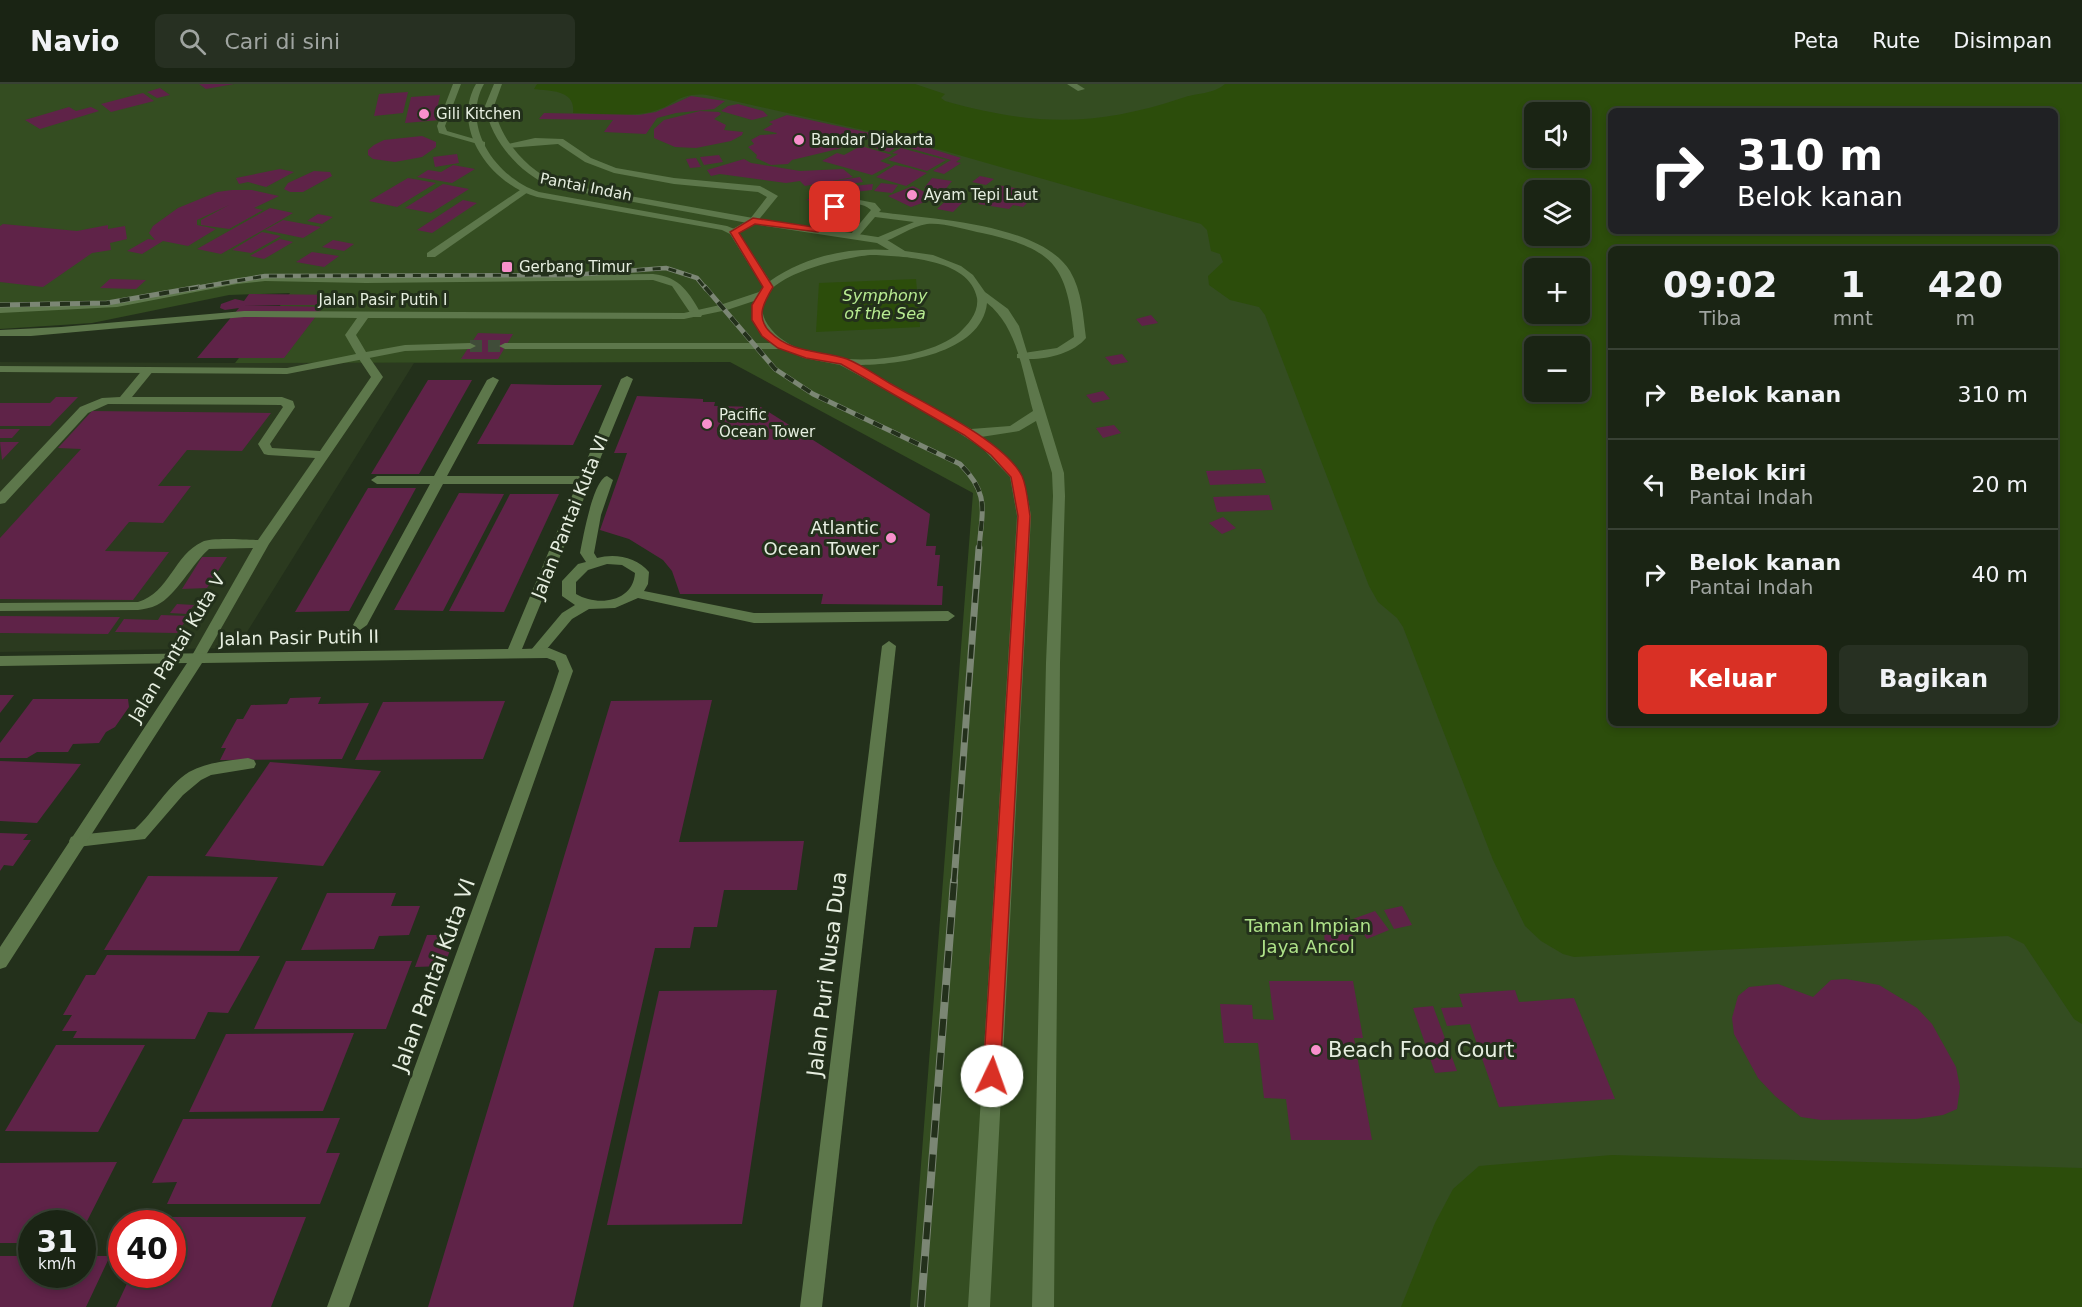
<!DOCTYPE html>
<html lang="id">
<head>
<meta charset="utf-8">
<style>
	body { margin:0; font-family:"DejaVu Sans",sans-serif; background:#273022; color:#f1f3f6; height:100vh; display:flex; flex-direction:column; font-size:22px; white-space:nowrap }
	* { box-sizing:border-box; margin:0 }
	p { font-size:20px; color:#9fa4a0 }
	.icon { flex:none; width:33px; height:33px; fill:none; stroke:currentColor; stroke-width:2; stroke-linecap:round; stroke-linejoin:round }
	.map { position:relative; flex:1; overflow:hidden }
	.panel { position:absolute; left:1608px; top:162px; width:450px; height:480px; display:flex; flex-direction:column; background:#1a2414; border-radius:9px; box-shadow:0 3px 9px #0003,0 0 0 2px #384134 }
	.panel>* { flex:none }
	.hud { position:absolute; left:1608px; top:24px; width:450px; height:126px; border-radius:9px; box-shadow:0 3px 9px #0003,0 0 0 2px #384134; background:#202124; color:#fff; overflow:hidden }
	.buttons { position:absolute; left:1524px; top:18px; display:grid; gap:12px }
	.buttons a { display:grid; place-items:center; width:66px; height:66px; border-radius:9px; background:#1a2414; box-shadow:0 3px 9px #0003,0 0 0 2px #384134; font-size:30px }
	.speed { position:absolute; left:18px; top:1126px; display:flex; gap:12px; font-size:30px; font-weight:700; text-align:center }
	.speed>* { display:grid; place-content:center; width:78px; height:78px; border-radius:50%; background:#1a2414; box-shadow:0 3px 9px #0003,0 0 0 2px #384134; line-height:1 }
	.speed small { font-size:15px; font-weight:400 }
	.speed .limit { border:9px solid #d22; background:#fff; color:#111 }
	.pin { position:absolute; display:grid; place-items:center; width:51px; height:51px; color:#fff; margin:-26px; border-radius:12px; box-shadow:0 3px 9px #0006 }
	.me { position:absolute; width:66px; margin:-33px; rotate:3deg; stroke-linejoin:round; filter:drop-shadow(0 0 4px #0008) }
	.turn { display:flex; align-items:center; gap:21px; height:126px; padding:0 30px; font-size:27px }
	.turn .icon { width:78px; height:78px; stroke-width:2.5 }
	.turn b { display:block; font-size:42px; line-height:51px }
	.eta { display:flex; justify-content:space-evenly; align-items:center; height:102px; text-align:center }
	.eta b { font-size:36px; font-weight:800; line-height:42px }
	.button { display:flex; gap:12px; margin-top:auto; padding:12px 30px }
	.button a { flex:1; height:69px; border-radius:9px; background:#d93025; color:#fff; font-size:24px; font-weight:800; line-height:69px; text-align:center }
	.button a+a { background:#273022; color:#f1f3f6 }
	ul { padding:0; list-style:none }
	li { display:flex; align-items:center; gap:18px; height:90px; padding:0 30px; border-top:2px solid #384134 }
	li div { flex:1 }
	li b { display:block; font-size:22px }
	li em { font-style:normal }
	header { display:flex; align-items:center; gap:36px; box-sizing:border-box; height:84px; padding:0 30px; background:#1a2414; border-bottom:2px solid #384134 }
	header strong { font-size:28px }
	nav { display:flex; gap:33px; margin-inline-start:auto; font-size:21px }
	.search { width:420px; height:54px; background:#273022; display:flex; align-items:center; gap:15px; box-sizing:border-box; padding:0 21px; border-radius:9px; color:#9fa4a0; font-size:22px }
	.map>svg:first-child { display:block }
</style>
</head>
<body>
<header>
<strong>Navio</strong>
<div class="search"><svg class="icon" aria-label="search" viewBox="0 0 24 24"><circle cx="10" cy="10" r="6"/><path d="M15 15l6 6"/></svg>Cari di sini</div>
<nav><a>Peta</a><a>Rute</a><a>Disimpan</a></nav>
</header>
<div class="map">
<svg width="2082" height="1223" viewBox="0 0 2082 1223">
	<rect width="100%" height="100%" fill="#23301b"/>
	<path fill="#2b3a1f" d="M0,278L235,279H414L237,564L0,568Z"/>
	<path fill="#344d21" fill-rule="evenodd" d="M0,0H2007L1611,27V147H2055L2082,166V1223H910L973,409L730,278L235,279L290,209L229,211L92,239L0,245ZM1534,28H1580V74H1534ZM1534,106H1580V152H1534ZM1611,165H2055V639H1611ZM1534,184H1580V230H1534ZM1534,262H1580V308H1534Z"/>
	<g fill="#2c4d0b" fill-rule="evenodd">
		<path d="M537,0H915L945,10L941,14L945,17C1034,42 1095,43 1182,14C1196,9 1214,10 1225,0H2082V940L2074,935L2024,860L2008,852L1574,873L1563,870L1541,857L1525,842L1493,776L1403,543L1397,534L1378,518L1369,502L1265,231L1259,223L1230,216L1209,201L1208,192L1223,178L1220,170L1211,167L1207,146L1201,140L899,54L707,11C677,8 676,22 651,28C627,33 598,29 573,29C576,6 551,7 534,5ZM1611,27H2055V147H1611ZM1534,28H1580V74H1534ZM1534,106H1580V152H1534ZM1611,165H2055V639H1611ZM1534,184H1580V230H1534ZM1534,262H1580V308H1534Z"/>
		<path d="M916,195L920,243L816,248L819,199Z"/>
		<path d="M1612,1071L2082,1084V1223H1401L1435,1139L1453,1105L1479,1082Z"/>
	</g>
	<g fill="#5f2348">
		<path d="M199,0H234L206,5Z"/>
		<path d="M160,4L170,11L157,14L147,8Z"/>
		<path d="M408,8L403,29L374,32L379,10Z"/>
		<path d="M143,9L154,17L111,28L101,20Z"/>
		<path d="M440,11L438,21H443L440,36L405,39L411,13Z"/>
		<path d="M691,12L725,17L714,25L676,29L657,34L646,50L604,48L613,36L539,35L544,29L639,31L656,28Z"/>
		<path d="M738,20L763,27L768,32L752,36L721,27L728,22Z"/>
		<path d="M69,23L76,27L91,23L99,27L40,45L25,36Z"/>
		<path d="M700,27L719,28L721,30L714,35L726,41L724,46L743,48L742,51L731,57L696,64L675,63L654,54V45L664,36Z"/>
		<path d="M787,31L907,57L961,74L956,78L961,79L944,90L933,87L951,76L892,59L851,52L840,61L835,60L842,64L792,76L788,80L771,81L756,74L757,71L748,63L754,60L751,56L760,51L776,50L777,49L763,46L773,40L769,38Z"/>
		<path d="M422,52L436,58V63L422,73L395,78L373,75L368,71V66L374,61L384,56Z"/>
		<path d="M874,57L898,62L889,68L867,62Z"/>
		<path d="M861,62L892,71L880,77L891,81L872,91L822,77L837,69L844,71Z"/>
		<path d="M901,64L946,76L927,87L888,76L898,70L892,69Z"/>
		<path d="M457,70L459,79L435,83L433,73Z"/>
		<path d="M719,71L723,78L704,81L700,73Z"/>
		<path d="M696,74L701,83L690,84L686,75Z"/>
		<path d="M744,75L751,79L800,87L843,85L853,93L828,98L860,93L863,98L824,104L821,99L805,102L800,97L786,99L720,90L711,92L707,86Z"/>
		<path d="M453,81L475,85L452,99L417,93L428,86L441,88Z"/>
		<path d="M895,81L910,84L927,89L906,102L876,93Z"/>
		<path d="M280,85L294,88L266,103L248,98L239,100L236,94Z"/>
		<path d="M314,87L330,88L332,92L303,108H290L284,105L288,99Z"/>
		<path d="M980,92L994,95L986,101L972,98Z"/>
		<path d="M408,94L436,99L397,123L369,117Z"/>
		<path d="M932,94L952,97L944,107L924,104Z"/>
		<path d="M881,99L898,101L892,109L874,107Z"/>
		<path d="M443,100L469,105L431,129L405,124Z"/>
		<path d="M873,100L872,106L837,110L821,119L806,116L834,104Z"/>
		<path d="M997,101L1027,106L1021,112L1032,114L1023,123L1013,121L1009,125L978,120Z"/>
		<path d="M913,102L936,114L911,123L888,112Z"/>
		<path d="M232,106H252L279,112L254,124L263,126L229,145L201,141V136L229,121L197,136V141L216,145L188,162L163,157L142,170L127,167L148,155L155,156L149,149L153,142L178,124L217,108Z"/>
		<path d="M952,111L967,114L953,128L937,125Z"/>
		<path d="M463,116L477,119L432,149L417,146Z"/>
		<path d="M270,124L293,129L221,170L197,165Z"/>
		<path d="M318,130L333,133L322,140L307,137Z"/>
		<path d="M283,136L321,143L303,154L265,146Z"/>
		<path d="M3,140L77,147L108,141V145L125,142L127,155L110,159L111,166L92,169L43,203L0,198V142Z"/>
		<path d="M262,148L281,152L251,169L232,166Z"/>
		<path d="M280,155L293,158L264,175L250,172Z"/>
		<path d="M333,156L354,160L344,167L322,163Z"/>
		<path d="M312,168L339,172L324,183L296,178Z"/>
		<path d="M110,195L146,196L136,205L100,204Z"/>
		<path d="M249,210L346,211L338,221H243L323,223L284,274H197L239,224L225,226L220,224L221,220L235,215L244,217Z"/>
		<path d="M1151,231L1158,239L1142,242L1136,235Z"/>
		<path d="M478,249L513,250L498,275H461Z"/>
		<path d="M1122,270L1128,278L1112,281L1105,273Z"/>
		<path d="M428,296H472L419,390H371Z"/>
		<path d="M511,300L556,301H602L573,361L477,360Z"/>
		<path d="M1103,307L1110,315L1093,319L1086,311Z"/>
		<path d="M637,312L703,315V318H715L714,322L761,323L930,430L926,462H936L935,471H940L937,502H943L942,521L821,520L823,510H680L672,487L663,476L629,455L600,446L627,369H614Z"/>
		<path d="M56,313H78L50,342H0V319H50Z"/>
		<path d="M92,327L271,329L242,367L187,366L158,402H191L163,439L129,438L105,467L169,468L133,516L0,515V454L81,365L58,364Z"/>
		<path d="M1114,341L1121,349L1103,354L1096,344Z"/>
		<path d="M0,345H20L12,354H0Z"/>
		<path d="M0,358H19L2,376Z"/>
		<path d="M1261,385L1266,399L1210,401L1206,387Z"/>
		<path d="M368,404H416L349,527L295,528Z"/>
		<path d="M459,409L504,410L443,527L394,526Z"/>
		<path d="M510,410H559L504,528L449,527Z"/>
		<path d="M1269,411L1273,426L1217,428L1213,413Z"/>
		<path d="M1223,433L1236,444L1222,450L1209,439Z"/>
		<path d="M202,473H227L207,504L182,505Z"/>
		<path d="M177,520L194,521L187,530L170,529Z"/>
		<path d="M161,531L189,532L177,549L115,548L124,535L158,536Z"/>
		<path d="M0,532L120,533L108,550L0,549Z"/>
		<path d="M0,611H14L0,629Z"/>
		<path d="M321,613L318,620L369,619L342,675L220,676L226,664H221L237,635H243L251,621L287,620L290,614Z"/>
		<path d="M33,615H128L129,623L115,643L106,648L99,659L73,660L68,668H37L27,674H0V659Z"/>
		<path d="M712,616L679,758L804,757L797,806H724L717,843H694L690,864H655L573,1223H428L611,617Z"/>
		<path d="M505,617L483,675L355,676L383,618Z"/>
		<path d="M0,677L81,680L37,739L0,737Z"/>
		<path d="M270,678L381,687L323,782L205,772Z"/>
		<path d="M0,749L28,750L23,756H31L13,782L4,781L0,787Z"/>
		<path d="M148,792L278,793L239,867L104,866Z"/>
		<path d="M327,809H396L391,822H420L409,851L379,852L374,865L301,866Z"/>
		<path d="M1402,822L1412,841L1394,845L1384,826Z"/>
		<path d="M1375,827L1389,846L1367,855L1353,835Z"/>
		<path d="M1323,838L1351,839L1354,862L1325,860Z"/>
		<path d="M427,851H456L444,882L415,883Z"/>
		<path d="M107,871L260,872L228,929L208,928L195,955L73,954L77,947H62L72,931H63L86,891H95Z"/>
		<path d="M286,877H412L386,945H254Z"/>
		<path d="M1846,895L1879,901L1917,924L1932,940L1956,983L1960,1003L1957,1025L1943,1031L1916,1035L1821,1036L1801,1033L1775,1012L1758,994L1734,950L1732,934L1738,912L1749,903L1778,900L1813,913L1831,896Z"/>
		<path d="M1269,897H1353L1363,954H1354L1372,1056H1291L1286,1015L1264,1014L1258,959H1224L1220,920L1252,921L1253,935L1274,936Z"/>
		<path d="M777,906L742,1140L607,1141L659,907Z"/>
		<path d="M1515,906L1519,918L1574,914L1615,1015L1499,1023L1470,940L1447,942L1441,924L1463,923L1459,910Z"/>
		<path d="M1433,922L1457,987L1435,989L1413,924Z"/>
		<path d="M354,949L323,1027L189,1028L226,950Z"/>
		<path d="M56,961H145L98,1048L5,1047Z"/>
		<path d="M340,1034L326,1069H340L320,1120H167L177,1098L152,1099L183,1035Z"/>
		<path d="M117,1078L82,1147V1140H32V1159H0V1079Z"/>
		<path d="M158,1133H306L271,1223H116L131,1191H172V1140H155Z"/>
		<path d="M0,1172H32V1191H82V1172H110L86,1223H0Z"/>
	</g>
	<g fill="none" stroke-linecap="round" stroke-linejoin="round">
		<path stroke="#404c39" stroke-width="12" stroke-dasharray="12 6" stroke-linecap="butt" d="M470,262H505"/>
		<g fill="#5d774b" fill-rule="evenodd">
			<path d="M453,0H461L445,42L447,47L485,58V62L439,49L437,42Z"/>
			<path d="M1067,0H1077L1085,5L1078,7Z"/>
			<path d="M535,54L563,55L591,74L616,84L674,94L760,102L778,112L756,139L734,151L729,148L731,146L750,135L767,113L758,108L674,100L614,89L585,78L558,60L508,64L504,61Z"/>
			<path d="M523,104L531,106L435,173H427V169Z"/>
			<path d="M854,115L875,119L881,126L879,128C930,135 1040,139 1070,187C1082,207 1083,231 1086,254C1072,271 1039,278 1017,274V270L1057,264L1074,253C1067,181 1054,165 982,149C968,146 941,138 927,140C912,142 895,155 880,159L876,158V154L914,138L875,133L857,154H851V150L871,126C852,109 830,135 818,148H812V144C824,130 835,119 854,115Z"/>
			<path d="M363,269L367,270L383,293L269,460L202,578L197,580L190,575L253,464L209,465C192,480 176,512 157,521C151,524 144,525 138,526L0,527V519L138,518C169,509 174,471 202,458C213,453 245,456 258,456L315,374L268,371L264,370L258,360L283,323L281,321L108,320L88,329L5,419L0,420V408L80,323L102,314L120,313L144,284L148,283L154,286L132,313H282L293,317L295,323L270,360L272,364L320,367L371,293L357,272Z"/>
			<path d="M607,392L613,396L601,431L594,469L597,474C615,469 637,473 649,488L648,500L644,507L754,529L948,527L955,532L948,537L754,539L638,514L615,524L589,525L572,535L541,572H531L529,569L531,566L562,529L575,521L562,512V497L578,480L586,478L580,469C583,454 593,396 607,392ZM607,480L622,481L635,489C633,518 598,523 576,510V498L588,486Z"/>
			<path d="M248,674L254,676L256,680L254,684L211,691L201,696L183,711L145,755L77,763L71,761L69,757L71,753L77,751L135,745C154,728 167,702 189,688C207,678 228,677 248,674Z"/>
		</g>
		<g fill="#5d774b" fill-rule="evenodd">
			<path d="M653,190C681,193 689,209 702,231L701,233H693L672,202L653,196L366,199L265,197L237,200L117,223L0,229V223L117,217L237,194L265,191L366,193Z"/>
			<path d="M627,292L633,295L522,565L549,564L566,571L573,587L349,1223H327L553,605L559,587L555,577L547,574L202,579L6,883L0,885V863L187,579L0,582V572L508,565L577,400H443L367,541L360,546L353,541L430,400H377L371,396L377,392H434L487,296L493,293L499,296L447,392H580L621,295Z"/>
			<path d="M889,557L896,562L822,1223H800L882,562Z"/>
		</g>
		<path fill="#5d774b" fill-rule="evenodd" d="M476,0H484C460,43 497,94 539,108L727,142L737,146L770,197C804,173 847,163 889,166L877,159L753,140L552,103C520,90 491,57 485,22L494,0H502L494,22C500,56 527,86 557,99L753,134L884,154L905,167L933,171L961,182L973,191L985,208L1008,225L1019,242L1064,389L1065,412L1060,579L1054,1223H1032L1046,579L1053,412L1052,389L1036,337L1019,347L981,353C1018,378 1024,388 1031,432L990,1223H968L1017,432L1010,393L982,364L933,332L840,281L804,274L783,265H505L499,262L505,259H773C760,247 749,235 754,217L727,226L684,235L368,234L356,251L366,268L405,261L470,259L476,262L470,265L405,267L287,290L0,288V282L287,284L356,270L345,251L357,234L244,233L31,252H0V246L61,243L244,227L684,229L720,221L759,208L763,203L730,150L722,146L537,113C492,101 450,45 476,0ZM870,171C901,172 970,174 977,214C979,228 969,240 959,249C919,282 800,289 768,241C737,194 842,174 870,171ZM987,219C1018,243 1023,291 1033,327L1010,342L971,345L858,281C898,281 982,270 987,219Z"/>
		<defs>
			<path id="rail-far3" d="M190,205L265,192L571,191L666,184L697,194L706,205"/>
			<g id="rail-far2">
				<path d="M705,203L775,285L813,310L960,380C990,410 982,426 979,465"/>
				<path d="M0,221L107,219L199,203"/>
			</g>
			<path id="rail-far1" d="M954,798L979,464"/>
			<path id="rail" d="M921,1223L954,797"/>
		</defs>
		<use href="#rail-far3" stroke="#7b8674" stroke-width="4.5"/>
		<use href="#rail-far2" stroke="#7b8674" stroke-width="5"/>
		<use href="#rail-far1" stroke="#7b8674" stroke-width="7"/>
		<use href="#rail" stroke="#7b8674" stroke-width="8"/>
		<use href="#rail-far3" stroke="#23301b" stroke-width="3" stroke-dasharray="8" stroke-linecap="butt"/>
		<use href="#rail-far2" stroke="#23301b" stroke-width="4" stroke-dasharray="10" stroke-linecap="butt"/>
		<use href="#rail-far1" stroke="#23301b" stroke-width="4.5" stroke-dasharray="14" stroke-linecap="butt"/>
		<use href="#rail" stroke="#23301b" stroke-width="6" stroke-dasharray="17" stroke-linecap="butt"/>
	</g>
	<path fill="#d93025" stroke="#8d1f18" stroke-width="1.5" d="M832,121L839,123L818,148L755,140L739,149L773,203C764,218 755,233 770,248C792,270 821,266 847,275C862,281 877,292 891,300C925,320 1004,357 1022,392C1027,403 1028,420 1030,432L1000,992L998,997L992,999L985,997L983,992L1018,432L1011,393L991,371L964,351L841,280L806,274L778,264L762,252L752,236V221L763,203L730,148L753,134L813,143Z"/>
	<g fill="#f890cc" stroke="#23301b" stroke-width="2">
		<circle cx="424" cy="30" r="6"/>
		<circle cx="799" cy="56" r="6"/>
		<circle cx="912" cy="111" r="6"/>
		<rect x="501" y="177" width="12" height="12" rx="3"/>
		<circle cx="707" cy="340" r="6"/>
		<circle cx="891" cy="454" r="6"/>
		<circle cx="1316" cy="966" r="6"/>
	</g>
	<g text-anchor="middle" stroke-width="6" stroke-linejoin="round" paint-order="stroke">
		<g font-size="15" fill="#e6eee0" stroke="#23301b" text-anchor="start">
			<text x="436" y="35">Gili Kitchen</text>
			<text x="811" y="61">Bandar Djakarta</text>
			<text x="924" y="116">Ayam Tepi Laut</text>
			<text x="519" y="188">Gerbang Timur</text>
			<text x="719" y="336">Pacific<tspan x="719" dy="17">Ocean Tower</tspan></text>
		</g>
		<g font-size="15" fill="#e6eee0" stroke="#23301b">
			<text transform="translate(586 103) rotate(11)" y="5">Pantai Indah</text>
			<text x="383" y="221">Jalan Pasir Putih I</text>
		</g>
		<g font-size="16" font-style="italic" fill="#b8ec92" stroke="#23301b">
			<text x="885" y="217">Symphony<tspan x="885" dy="18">of the Sea</tspan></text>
		</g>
		<g font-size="18" fill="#e6eee0" stroke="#23301b">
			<text transform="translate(570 433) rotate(-68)" y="6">Jalan Pantai Kuta VI</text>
			<text transform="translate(299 554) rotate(-1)" y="6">Jalan Pasir Putih II</text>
			<text transform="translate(177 564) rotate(-59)" y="6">Jalan Pantai Kuta V</text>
		</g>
		<g font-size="18" fill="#e6eee0" stroke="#23301b" text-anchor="end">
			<text x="879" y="450">Atlantic<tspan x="879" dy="21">Ocean Tower</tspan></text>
		</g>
		<g font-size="18" fill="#aee289" stroke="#23301b">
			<text x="1308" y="848">Taman Impian<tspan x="1308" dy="21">Jaya Ancol</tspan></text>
		</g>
		<g font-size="21" fill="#e6eee0" stroke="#23301b">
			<text transform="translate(827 890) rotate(-83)" y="7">Jalan Puri Nusa Dua</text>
			<text transform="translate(434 891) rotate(-70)" y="7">Jalan Pantai Kuta VI</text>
		</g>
		<g font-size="21" fill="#e6eee0" stroke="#23301b" text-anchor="start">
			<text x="1328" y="973">Beach Food Court</text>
		</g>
	</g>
</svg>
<div class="buttons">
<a><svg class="icon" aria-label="sound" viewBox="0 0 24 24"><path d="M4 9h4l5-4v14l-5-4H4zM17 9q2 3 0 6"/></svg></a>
<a><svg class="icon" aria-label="layers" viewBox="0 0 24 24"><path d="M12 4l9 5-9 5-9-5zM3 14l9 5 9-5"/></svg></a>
<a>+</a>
<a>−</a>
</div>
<div class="speed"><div>31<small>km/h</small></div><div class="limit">40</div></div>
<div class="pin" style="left:835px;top:123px;background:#d93025"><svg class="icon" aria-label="arrive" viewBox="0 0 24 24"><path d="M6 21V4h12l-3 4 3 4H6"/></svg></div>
<svg class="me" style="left:992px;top:992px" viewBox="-20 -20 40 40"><circle r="19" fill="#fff"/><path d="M0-13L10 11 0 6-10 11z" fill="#d93025"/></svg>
<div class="hud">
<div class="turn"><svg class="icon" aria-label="right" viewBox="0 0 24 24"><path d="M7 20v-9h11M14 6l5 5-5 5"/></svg><div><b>310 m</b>Belok kanan</div></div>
</div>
<section class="panel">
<div class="eta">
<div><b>09:02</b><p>Tiba</p></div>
<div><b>1</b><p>mnt</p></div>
<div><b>420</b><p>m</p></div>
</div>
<ul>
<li><svg class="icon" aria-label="right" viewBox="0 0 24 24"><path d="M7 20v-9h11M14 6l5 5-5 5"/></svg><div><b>Belok kanan</b></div><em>310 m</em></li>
<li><svg class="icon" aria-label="left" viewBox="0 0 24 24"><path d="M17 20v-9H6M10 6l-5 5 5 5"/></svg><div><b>Belok kiri</b><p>Pantai Indah</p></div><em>20 m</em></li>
<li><svg class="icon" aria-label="right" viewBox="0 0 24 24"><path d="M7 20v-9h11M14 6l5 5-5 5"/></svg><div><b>Belok kanan</b><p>Pantai Indah</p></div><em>40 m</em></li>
</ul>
<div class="button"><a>Keluar</a><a>Bagikan</a></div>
</section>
</div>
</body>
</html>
